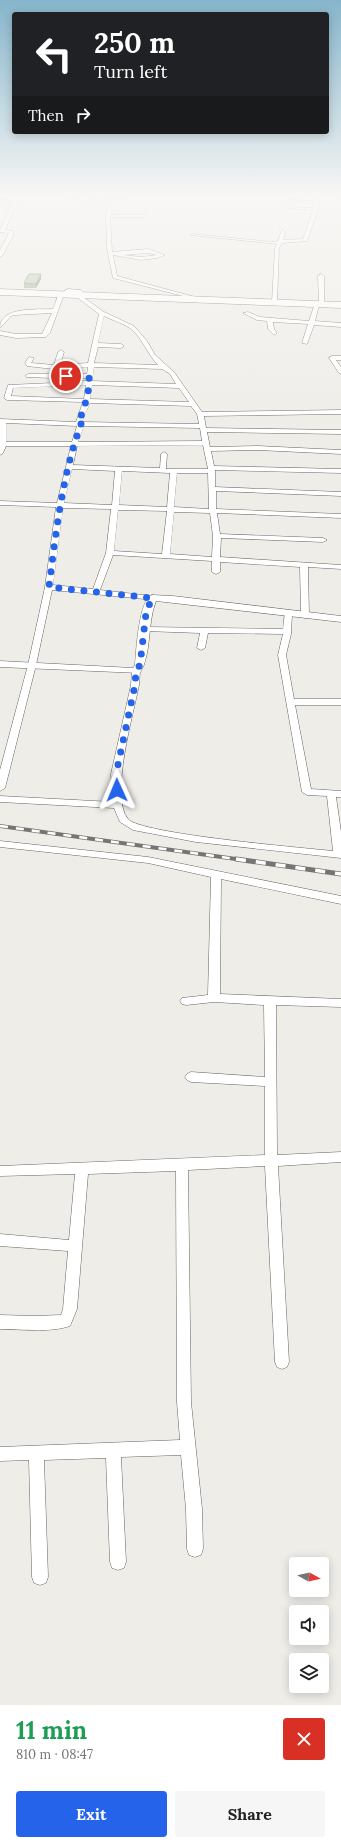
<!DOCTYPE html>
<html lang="en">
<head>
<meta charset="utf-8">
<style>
	body { margin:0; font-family:Lora,serif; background:#f6f6f6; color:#222; height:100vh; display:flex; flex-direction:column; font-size:15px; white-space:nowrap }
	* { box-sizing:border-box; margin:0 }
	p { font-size:13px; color:#767676 }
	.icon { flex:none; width:22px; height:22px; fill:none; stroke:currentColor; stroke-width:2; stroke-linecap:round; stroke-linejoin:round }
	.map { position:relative; height:1705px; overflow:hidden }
	.drawer { display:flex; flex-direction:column; background:#fff; flex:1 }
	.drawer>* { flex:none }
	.hud { position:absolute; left:12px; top:12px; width:317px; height:122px; border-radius:4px; box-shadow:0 2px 10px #0003; background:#202124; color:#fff; overflow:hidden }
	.needle { width:26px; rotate:98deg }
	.tools { position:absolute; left:289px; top:1557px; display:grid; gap:8px }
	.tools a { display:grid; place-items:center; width:40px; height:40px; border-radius:4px; background:#fff; box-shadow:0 2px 10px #0003; font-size:20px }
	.pin { position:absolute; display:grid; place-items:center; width:34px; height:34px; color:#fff; margin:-17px; border:2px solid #fff; border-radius:50%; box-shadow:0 1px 4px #0007 }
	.me { position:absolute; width:44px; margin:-22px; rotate:359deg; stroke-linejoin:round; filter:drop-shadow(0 0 3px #0008) }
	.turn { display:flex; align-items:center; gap:14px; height:84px; padding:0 16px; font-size:18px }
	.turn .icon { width:52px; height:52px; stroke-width:2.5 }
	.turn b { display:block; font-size:28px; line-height:34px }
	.then { display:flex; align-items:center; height:38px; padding:0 16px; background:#0003; gap:8px; font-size:15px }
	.round { display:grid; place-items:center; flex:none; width:42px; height:42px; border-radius:4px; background:#f6f6f6 }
	.head { display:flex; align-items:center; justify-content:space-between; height:68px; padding:0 16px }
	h1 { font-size:24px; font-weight:800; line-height:30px; color:#1e9e55 }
	.button { display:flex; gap:8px; margin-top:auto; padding:8px 16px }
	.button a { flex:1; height:46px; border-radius:4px; background:#2563eb; color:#fff; font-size:16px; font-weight:800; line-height:46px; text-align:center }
	.button a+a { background:#f6f6f6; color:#222 }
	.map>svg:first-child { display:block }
</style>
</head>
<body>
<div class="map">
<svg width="341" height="1705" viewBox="0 0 341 1705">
	<rect width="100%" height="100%" fill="#efede8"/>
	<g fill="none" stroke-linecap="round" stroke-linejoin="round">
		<defs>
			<g id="minor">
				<path d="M68,196L115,199L117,196H121L110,215H146L144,217H110L112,252L148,249L165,255L157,258L141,260L113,255L117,276L195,297V299L113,278L107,248L106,213L113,201L81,200ZM148,253L157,255L141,257L123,255Z"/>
				<path d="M316,196H320L318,209L307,241L282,243L279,248L277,303L272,302L275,248L277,244L190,235L192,234L273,242L278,241L281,232L278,228L280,227L285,232L283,240L303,239L313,210L286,208L288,207L314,208L315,203L287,201L289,200L315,201Z"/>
				<path d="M0,200L18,201L5,230L13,231V235L3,255L0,257V250L9,233L0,232V230L13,202H0Z"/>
				<path d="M321,274L324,276V304L319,305L315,321L341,323V327L314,325L307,344L302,343L308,324L273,322L274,329L277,333L274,335L268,329L267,321L257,320L243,313L248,312L260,317L309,321L314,306L319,305L318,276Z"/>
				<path d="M68,289L81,290L86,295L83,297L104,312L134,326L147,341L155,355L174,372L202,412L341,410V414L204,416L206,428L341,430V434L207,432L210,447L258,446L341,450V454L258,450L211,451L214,466L341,469V473L215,470V487L341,492V496L216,491V509L341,514V518L217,513L220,534L323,538L327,540L323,542L221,538L220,557L341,565V569L308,567L309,616L305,618L301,616L300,567L220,562V572L216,574L212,572V561L113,555L100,590L152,596L156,598L155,600L52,590L36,665L5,788L0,791V770L28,665L45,587L56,507L0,505V501L57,503L71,446H6L3,453L0,455V419L76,422L83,402L7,400L4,398L8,385L53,383V378L26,377L25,376L28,374H53V369L27,366L25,363L29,357L34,358L31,363L54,365L58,352L61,350L64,352L60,365L88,363L99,314L78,298V296H80L78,293H69L61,295V293ZM104,316C112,320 122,323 130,328C142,337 147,354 158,365L94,363L98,347L121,348L124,346L121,344L98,343ZM88,367L87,374H59V369ZM94,367L162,369L170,374L176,384L92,381ZM59,378H87L86,381L59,382ZM86,385L84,399L11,396L13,388ZM92,385L179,388L189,402L90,399ZM90,403L191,406L197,414L199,424L82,422ZM6,423L77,426L72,442H6ZM84,426L200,428L202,441L78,442ZM203,445L208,469H166L167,454L164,452L161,454L160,468L73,465L77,446ZM72,469L115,471L112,505L64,503ZM122,471L170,473L167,507L119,505ZM177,473H208L209,509L174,507ZM63,508L111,509L106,553L93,589L53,585ZM118,510L167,511L162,554L114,551ZM174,512L210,513L213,536L212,557L170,554Z"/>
				<path d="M58,296L63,297L50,333L46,337L16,338L0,335V331L16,334H42L52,313L15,315L11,316L0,328C0,306 37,310 53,309Z"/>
				<path d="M332,356H341V360H336L341,367V374L339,373L329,358Z"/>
				<path d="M285,612H291L292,614L291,634L286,655L294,699H341V705H295L311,789L341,791V797H336L341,832V858L196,842L133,830L120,822L114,808L0,802V796L113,802L111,774L131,685L132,671L136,668L140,671L139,685C134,712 109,797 128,819C140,834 304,848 333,851L327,796L307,795L302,792L278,655L283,634L208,633L205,648L201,650L197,648L200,633L145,631L141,629L145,627L283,629Z"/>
				<path d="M0,841L148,857L341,896V904L221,879L220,994L341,999V1007L276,1005L277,1155L341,1152V1162L278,1166L289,1362L287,1367L282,1369L277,1367L275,1362L265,1166L188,1170L191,1402L202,1509L203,1549L201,1555L195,1557L189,1555L187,1549L186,1509L181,1455L121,1457L126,1562L124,1568L118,1570L112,1568L110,1562L106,1458L44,1460L48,1577L46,1583L40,1585L34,1583L32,1577L29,1460L0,1461V1447L180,1440L177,1402L176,1171L88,1174L77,1309L70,1326C51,1333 20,1329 0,1329V1315L34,1316L61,1315L63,1309L68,1251L0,1246V1234L69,1240L75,1174L0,1176V1166L265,1155V1086L191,1082L187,1080L185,1077L187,1074L191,1072L265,1077L264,1005L214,1002L186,1005L182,1004L180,1001L182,998L208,995L211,877L148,863L0,847Z"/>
			</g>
			<path id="tertiary" d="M152,595L173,596L341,616V622L156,601C147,623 152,654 140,673L0,667V661L133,668L135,665C136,652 139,598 152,595Z"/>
			<path id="trunk" d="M0,289L341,302V308L0,295Z"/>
		</defs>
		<use href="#minor" stroke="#656460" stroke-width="1"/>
		<use href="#tertiary" stroke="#656460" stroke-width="1"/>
		<use href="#trunk" stroke="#656460" stroke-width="1"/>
		<use href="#minor" fill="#fff" fill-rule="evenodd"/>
		<use href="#tertiary" fill="#fff" fill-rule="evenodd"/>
		<use href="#trunk" fill="#fff" fill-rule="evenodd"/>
		<defs>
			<path id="rail-far1" d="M0,826L243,860"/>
			<path id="rail" d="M236,859L341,874"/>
		</defs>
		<use href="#rail-far1" stroke="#777572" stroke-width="4"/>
		<use href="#rail" stroke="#777572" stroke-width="5"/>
		<use href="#rail-far1" stroke="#fff" stroke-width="2.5" stroke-dasharray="8" stroke-linecap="butt"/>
		<use href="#rail" stroke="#fff" stroke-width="3.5" stroke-dasharray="10" stroke-linecap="butt"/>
	</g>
	<path fill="#a2af90" d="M41,274V279L36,288H24V283Z"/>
	<path fill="#848e76" d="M41,274V279L36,288V284Z"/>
	<path fill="#bccba8" stroke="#848e76" d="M29,274H41L36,284L24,283Z"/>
	<linearGradient id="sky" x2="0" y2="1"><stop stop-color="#86b5cb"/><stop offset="0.45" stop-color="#f8f7f5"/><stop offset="1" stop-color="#f8f7f5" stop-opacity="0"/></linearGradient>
	<rect width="341" height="435" fill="url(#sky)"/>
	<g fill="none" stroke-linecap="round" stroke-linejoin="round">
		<path stroke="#2563eb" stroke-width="7" stroke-dasharray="0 12.6" d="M66,376H89C90,393 84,408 78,424H81C62,476 56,532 49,587L152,598L146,613L140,665L136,671L135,685L116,774L117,790"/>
	</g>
</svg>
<div class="tools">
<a><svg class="needle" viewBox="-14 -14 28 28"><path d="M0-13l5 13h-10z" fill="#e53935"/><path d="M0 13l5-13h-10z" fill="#767676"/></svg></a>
<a><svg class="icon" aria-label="sound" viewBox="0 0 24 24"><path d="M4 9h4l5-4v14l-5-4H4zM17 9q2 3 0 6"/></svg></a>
<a><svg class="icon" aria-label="layers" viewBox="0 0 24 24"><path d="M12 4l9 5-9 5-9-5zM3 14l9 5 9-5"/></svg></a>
</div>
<div class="pin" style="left:66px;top:376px;background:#d93025"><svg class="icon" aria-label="arrive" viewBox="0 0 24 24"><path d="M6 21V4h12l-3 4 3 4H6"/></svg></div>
<svg class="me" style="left:117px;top:790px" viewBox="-20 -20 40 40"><path d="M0-17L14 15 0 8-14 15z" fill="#2563eb" stroke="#fff" stroke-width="4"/></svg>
<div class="hud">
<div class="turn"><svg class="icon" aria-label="left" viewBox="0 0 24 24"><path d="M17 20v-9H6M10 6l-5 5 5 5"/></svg><div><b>250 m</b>Turn left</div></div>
<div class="then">Then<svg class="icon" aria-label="right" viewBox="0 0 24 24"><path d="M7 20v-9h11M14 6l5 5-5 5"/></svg></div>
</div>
</div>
<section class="drawer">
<div class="head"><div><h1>11 min</h1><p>810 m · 08:47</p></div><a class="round" style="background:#d93025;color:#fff"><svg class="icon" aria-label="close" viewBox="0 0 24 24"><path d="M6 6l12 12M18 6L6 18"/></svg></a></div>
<div class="button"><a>Exit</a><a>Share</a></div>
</section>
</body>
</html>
